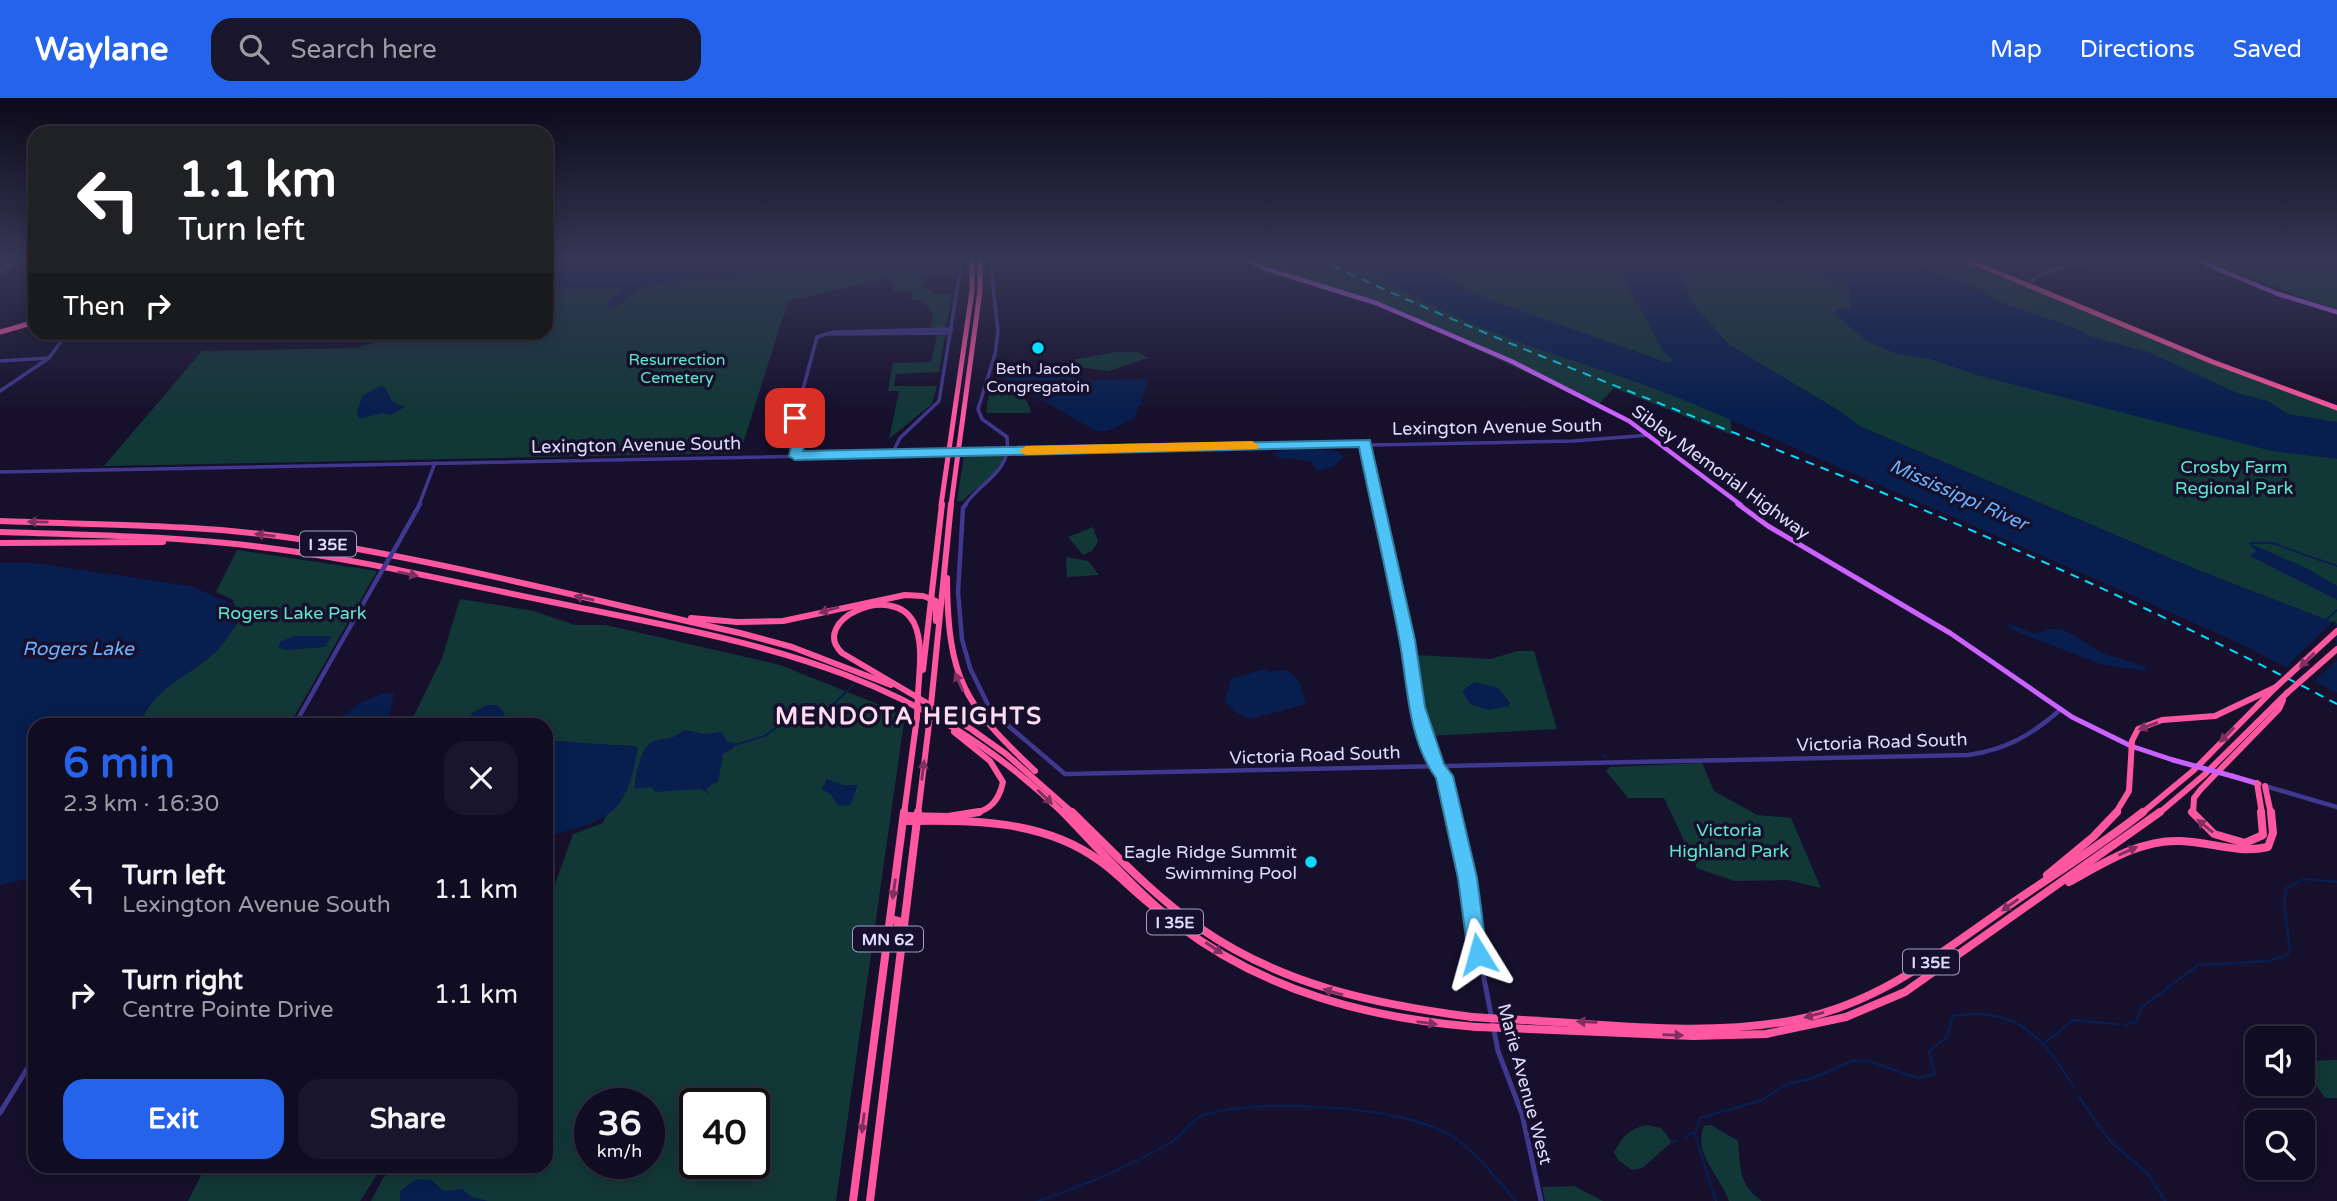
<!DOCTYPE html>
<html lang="en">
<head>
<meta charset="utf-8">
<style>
	body { margin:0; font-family:"Varela Round",sans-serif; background:#19152a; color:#f1f3f6; height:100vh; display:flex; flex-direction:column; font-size:26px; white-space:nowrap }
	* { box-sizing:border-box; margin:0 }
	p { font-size:23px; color:#9c9ba5 }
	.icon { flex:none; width:38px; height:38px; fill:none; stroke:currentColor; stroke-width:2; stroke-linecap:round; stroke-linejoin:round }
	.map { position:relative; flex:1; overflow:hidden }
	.side { position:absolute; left:28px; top:620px; width:525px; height:455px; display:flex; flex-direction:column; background:#100c21; border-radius:21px; box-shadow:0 4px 18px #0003,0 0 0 2px #302c3f }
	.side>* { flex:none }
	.guide { position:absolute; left:28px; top:28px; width:525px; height:214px; border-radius:21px; box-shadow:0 4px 18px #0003,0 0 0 2px #302c3f; background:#202124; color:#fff; overflow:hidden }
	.buttons { position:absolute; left:2245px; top:928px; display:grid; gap:14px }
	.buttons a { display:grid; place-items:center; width:70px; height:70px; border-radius:14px; background:#100c21; box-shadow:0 4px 18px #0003,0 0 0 2px #302c3f; font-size:35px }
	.speed { position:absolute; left:574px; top:990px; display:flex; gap:14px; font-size:35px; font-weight:700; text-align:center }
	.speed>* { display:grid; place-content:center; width:91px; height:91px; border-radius:50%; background:#100c21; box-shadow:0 4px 18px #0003,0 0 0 2px #302c3f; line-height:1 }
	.speed small { font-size:18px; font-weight:400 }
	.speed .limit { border:4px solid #111; border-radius:10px; background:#fff; color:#111 }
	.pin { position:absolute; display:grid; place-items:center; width:60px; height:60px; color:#fff; margin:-30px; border-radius:14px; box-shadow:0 4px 10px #0006 }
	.me { position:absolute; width:77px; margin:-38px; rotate:352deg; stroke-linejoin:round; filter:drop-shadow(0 0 5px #0008) }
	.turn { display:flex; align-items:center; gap:24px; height:147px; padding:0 35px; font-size:32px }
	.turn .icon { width:91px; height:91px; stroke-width:2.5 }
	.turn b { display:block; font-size:49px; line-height:60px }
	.then { display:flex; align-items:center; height:66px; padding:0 35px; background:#0003; gap:14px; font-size:26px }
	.round { display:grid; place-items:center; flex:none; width:74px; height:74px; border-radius:21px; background:#19152a }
	.overview { display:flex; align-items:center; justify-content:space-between; height:119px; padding:0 35px }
	h1 { font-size:42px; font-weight:700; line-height:52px; color:#2563eb }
	.primary-button { display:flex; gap:14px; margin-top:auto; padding:14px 35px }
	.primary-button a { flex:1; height:80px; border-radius:21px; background:#2563eb; color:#fff; font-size:28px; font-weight:700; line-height:80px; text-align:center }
	.primary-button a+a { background:#19152a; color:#f1f3f6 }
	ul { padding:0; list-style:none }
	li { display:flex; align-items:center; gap:21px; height:105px; padding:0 35px }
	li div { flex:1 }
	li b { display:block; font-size:26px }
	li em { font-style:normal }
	header { display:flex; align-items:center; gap:42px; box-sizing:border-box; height:98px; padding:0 35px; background:#2563eb; color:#fff }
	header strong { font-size:33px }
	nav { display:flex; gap:38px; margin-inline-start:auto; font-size:24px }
	.search { width:490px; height:63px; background:#19152a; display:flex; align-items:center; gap:18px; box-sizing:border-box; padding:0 24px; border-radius:21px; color:#9c9ba5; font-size:26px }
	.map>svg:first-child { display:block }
</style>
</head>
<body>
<header>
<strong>Waylane</strong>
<div class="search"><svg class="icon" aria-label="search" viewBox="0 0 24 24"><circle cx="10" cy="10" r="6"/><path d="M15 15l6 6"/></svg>Search here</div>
<nav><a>Map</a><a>Directions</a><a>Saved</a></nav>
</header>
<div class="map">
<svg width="2337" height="1103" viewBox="0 0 2337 1103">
	<rect width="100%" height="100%" fill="#16102c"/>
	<g fill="#123737" fill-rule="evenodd">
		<path d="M800,161H957L956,177H927L923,189L935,196L952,195L946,230H930L933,215L922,202H911L912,193H893L895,187L889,180L788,203L740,355L104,368L202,253L357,250L402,234H546V191L622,190L621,195L612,200L620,207C644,176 693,182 728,179C750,178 772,168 794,166Z"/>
		<path d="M1247,161H1614L1636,204L1728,297L1732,337L1614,290L1598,307L1368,202Z"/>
		<path d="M1669,161H1959L2233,273L2337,311V526L2200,473L1859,328L1841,314L1729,247L1689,201L1683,181Z"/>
		<path d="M2200,161H2337V212Z"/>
		<path d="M937,237H945L939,274L896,276L894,288H937L932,306L889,341L899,293H888L893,265L931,264Z"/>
		<path d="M1116,254H1137L1148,260L1108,273L1065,267L1071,262Z"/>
		<path d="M990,290C1008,290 1028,294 1031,315H986Z"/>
		<path d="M1003,356C1005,375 974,389 963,403H957L964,359Z"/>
		<path d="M1093,429L1098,444L1092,453L1083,457L1068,439Z"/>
		<path d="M237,452L377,473L290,626H143L145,609L156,596L223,545L238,524L233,502L216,494Z"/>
		<path d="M1066,459L1088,463L1099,477L1067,479Z"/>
		<path d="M460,501L534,513L575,527H606L780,567L905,617L836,1103H371L383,1080L395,1068H546V811L573,736L603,725L634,648L563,645L546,648V626H410L442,560ZM590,1006H649V1066H590ZM695,1006H754V1066H695Z"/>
		<path d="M1517,553H1534L1557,631L1429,638L1414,576V557L1491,561Z"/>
		<path d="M1702,665L1714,693L1757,717L1791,720L1821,790L1788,782L1734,783L1697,770L1664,700H1628L1606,673L1610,669Z"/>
		<path d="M2337,962V1000H2325L2305,971L2309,970L2304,963Z"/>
		<path d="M1647,1027L1661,1030L1672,1044L1642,1070L1632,1072L1618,1062L1614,1054C1622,1039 1630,1030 1647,1027Z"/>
		<path d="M1711,1027L1738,1043C1740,1068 1739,1088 1762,1103H1729C1721,1079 1692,1055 1704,1028Z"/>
		<path d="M206,1068H383L360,1103H188Z"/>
		<path d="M1574,1088L1603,1103H1545L1542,1089Z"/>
	</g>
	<g fill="#071e4e">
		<path d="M563,161H800L794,166L728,180L712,178L645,188L632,194L616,210L608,209V204L621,195V190L546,191V165Z"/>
		<path d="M1358,161H1415L1474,196L1668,265L1674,262L1663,253L1614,161H1669L1684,181L1689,201L1729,247L1841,314L1859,328L2200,473L2337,526V595L2243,547L2109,487L1694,306C1582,259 1455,237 1358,161Z"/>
		<path d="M1805,161H1891L1917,168L1977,190L2002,205L2071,228L2091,239L2146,253L2237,295L2268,303L2288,316L2337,324V361L2272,353L1980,278L1930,261L1897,256L1868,244L1834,216V212L1851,210L1849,191L1845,186L1820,178Z"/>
		<path d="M1008,268L1088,282L1144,281L1148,284L1141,302L1143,306L1139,308L1134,320L1108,333H1096L1001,278Z"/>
		<path d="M380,288L385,289L392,303L405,309L390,317L383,315L359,321L357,314L362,298Z"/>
		<path d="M1296,350L1337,353L1344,359L1333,369L1317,373L1311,363L1279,360L1272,355Z"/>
		<path d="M2249,445L2308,471L2337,488V502L2250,458L2256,453Z"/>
		<path d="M0,465H35L190,488L231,505L238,518C220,575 157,576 141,626H35V779L0,787Z"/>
		<path d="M2005,525L2036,536C2062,520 2079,544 2103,555C2117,560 2131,563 2145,569L2147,573L2100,566L2013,532Z"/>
		<path d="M295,538H328L331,539L325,549L287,552L279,550L280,544Z"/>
		<path d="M1264,571C1271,576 1273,572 1281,572C1298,572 1303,592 1306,606L1255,620C1241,620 1232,613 1225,602L1231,581Z"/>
		<path d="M1474,584L1498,590L1510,605L1509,608L1488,612L1470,606L1462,593Z"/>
		<path d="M386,595H394L389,621L391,626H330L364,603Z"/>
		<path d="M487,607H497L505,616L498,626H466L472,615Z"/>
		<path d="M684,632L705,636L721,634L728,644L735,645L734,650L723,656L718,684L706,690L709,696L701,691L655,694L651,689L635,691C634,681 641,648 652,644C667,638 670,644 684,632Z"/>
		<path d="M546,642L638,649C627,717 608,724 546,738Z"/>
		<path d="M827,681L843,687H858L850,707L838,708L831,697L822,691Z"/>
		<path d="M417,1081L431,1082L444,1093L462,1091L472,1099L488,1103H400V1093Z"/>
	</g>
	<path fill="#16102c" d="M2335,522L2337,562L2312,586L2283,572Z"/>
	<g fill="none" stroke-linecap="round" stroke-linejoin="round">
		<g stroke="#071e4e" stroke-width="2">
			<path d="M2250,445H2272L2337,468"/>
			<path d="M2326,522L2337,512"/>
			<path d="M735,647L765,638L792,618L828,612L853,587"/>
			<path d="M1603,657L1607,660"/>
		</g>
		<g stroke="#071e4e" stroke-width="2.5">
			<path d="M2124,927L2136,924L2142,909L2198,867L2269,863L2287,857L2290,852L2284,805L2286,790L2304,781L2337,784"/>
			<path d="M2046,944L2073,922L2117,926"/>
			<path d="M2079,999L2109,1042L2148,1076L2165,1103"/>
			<path d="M1685,1039L1694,1034"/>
			<path d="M1672,1044L1678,1042"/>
			<path d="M1038,1103C1084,1088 1128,1069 1170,1045C1182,1038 1189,1023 1202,1018C1253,999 1401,1008 1448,1036C1476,1052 1495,1080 1516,1103"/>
			<path d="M1716,1103L1695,1036L1700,1020L1762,1002L1787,986L1810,981L1852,963H1869L1918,980L1935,976L1929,953L1947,939L1953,918C2016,907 2046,941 2074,990"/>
		</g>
		<g stroke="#3f388e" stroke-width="3.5">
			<path d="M0,174L16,161"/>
			<path d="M2029,184L2046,174L2099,161"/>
			<path d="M829,236L951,235"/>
			<path d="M0,263L48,260"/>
			<path d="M0,293L49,260L68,234"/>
			<path d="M1365,345L1379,407"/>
			<path d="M892,356L900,340L939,303L962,161"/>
			<path d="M795,358L800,338L796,317L817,239L833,234L952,231"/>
			<path d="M0,374L1573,343L1650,337"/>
			<path d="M419,407L435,365"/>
			<path d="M965,407C982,382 1012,374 1007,339L982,321L978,311L995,256L998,233L990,161"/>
		</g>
		<g stroke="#3f388e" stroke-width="4.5">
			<path d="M966,406L963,410L958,494L962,541L970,570L991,613L1065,676L1968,657C2006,652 2033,636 2061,611"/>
			<path d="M1379,406L1403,515L1422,629L1444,678L1453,716"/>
			<path d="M397,447L420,406"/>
			<path d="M295,626L376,483"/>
			<path d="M2265,688L2337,709"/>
		</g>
		<g stroke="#3f388e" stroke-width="5">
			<path d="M1452,714L1498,953L1522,1016L1541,1103"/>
			<path d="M0,1015L35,958"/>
		</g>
		<g stroke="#cb62ff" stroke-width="4.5">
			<path d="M1245,161L1263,170L1376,205L1511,263L1629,323L1741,407"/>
			<path d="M2194,161L2278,196L2337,214"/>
		</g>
		<g stroke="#cb62ff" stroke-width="5">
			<path d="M1738,406L1768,428L1950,535L2072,619L2131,648L2173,662"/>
			<path d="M2232,678L2259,686"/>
		</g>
		<g stroke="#ff56a0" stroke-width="5">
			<path d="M1965,161L2213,264L2337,310"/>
			<path d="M0,234L35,224"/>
			<path d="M941,407L972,193V161"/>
			<path d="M951,407L980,193V161"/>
		</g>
		<g stroke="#ff56a0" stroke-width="6">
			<path d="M0,423C97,427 196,426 292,440C443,463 591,502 740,535L792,549L891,587"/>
			<path d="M0,434C92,437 184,438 276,451C367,463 457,485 547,503C750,545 907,565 1064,716"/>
			<path d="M0,445L163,444"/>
			<path d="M947,480C948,581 963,605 1035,673"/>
			<path d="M691,520L737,524L783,523L905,497L923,498L936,503V523"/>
			<path d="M923,572L942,406"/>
			<path d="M918,596C919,574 924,546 914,525C893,483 808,523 842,555L971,631L1006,656L1074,716"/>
			<path d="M932,597L951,406"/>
			<path d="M954,634L990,663L1003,684C999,702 991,712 972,716"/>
			<path d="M2257,685L2262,716"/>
			<path d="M2265,688L2271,716"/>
			<path d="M904,716L917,619"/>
			<path d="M918,716L929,626"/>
			<path d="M2115,716L2129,693L2132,643L2138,631L2162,622L2215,618L2274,590"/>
			<path d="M2141,716L2194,672L2276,589"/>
			<path d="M2158,716L2204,677L2287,595"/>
			<path d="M2193,716L2194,700L2201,691L2279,611L2283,602"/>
		</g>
		<g stroke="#ff56a0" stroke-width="8">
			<path d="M1063,714C1100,752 1135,793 1177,826C1264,893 1368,920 1476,929"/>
			<path d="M1072,714C1113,754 1153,797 1200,830C1282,887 1374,906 1472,919"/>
			<path d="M2192,714L2214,736L2245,745L2263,737L2261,714"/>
			<path d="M904,718L948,719L979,714"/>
			<path d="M903,723C971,722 1043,721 1100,763C1121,778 1137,797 1158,812"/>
			<path d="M2047,777L2093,739L2117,714"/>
			<path d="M2069,784C2104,765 2140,741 2181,743C2211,744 2238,756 2268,749L2273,735L2271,714"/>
			<path d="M890,821L898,823V835"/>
			<path d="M1503,921C1599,925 1699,940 1795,922C1878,906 1941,855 2008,808C2053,777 2100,748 2143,714"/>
			<path d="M1507,930L1693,938L1766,936L1846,919L1905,894L2160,714"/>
			<path d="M853,1103L904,714"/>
			<path d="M870,1103L918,714"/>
		</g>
		<path stroke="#07dcff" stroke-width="2" stroke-dasharray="9 7" stroke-linecap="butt" d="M1318,161C1500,247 1690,315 1876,392C2033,457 2187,527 2337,606"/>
		<path stroke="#3f388e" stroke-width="4.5" d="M376,483L397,447"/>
		<path stroke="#cb62ff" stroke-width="5" d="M2173,662L2232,678"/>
		<g stroke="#ff56a0" stroke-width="6">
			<path d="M2276,589L2337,533"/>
			<path d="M2287,595L2337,551"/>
			<path d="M917,619L918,596"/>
			<path d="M929,626L932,597"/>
		</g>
		<g stroke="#ff56a0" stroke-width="8">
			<path d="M1472,919L1503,921"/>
			<path d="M1476,929L1507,930"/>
		</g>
	</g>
	<defs><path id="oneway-solid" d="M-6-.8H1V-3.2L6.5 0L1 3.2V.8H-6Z" transform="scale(1.75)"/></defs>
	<g fill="#7f3060">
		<use href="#oneway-solid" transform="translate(38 424) rotate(-179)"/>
		<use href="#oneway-solid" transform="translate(265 437) rotate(-174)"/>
		<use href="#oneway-solid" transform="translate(408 476) rotate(11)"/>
		<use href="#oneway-solid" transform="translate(584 500) rotate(-168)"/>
		<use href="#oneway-solid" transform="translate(829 512) rotate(164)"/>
		<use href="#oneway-solid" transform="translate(2307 562) rotate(136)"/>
		<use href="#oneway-solid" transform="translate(959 584) rotate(-113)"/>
		<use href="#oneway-solid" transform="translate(2148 628) rotate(160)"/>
		<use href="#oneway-solid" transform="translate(2227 637) rotate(135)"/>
		<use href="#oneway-solid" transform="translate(923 672) rotate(-83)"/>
		<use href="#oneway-solid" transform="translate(1045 699) rotate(44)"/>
		<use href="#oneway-solid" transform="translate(2205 728) rotate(-141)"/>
		<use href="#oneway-solid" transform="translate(2128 753) rotate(-24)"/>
		<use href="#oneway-solid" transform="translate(894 791) rotate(98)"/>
		<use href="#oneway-solid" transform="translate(2010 807) rotate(145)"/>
		<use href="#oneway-solid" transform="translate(1214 850) rotate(33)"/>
		<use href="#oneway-solid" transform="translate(1333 894) rotate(-164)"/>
		<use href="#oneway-solid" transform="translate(1814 917) rotate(165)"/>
		<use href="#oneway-solid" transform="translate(1587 924) rotate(-178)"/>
		<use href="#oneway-solid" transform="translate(1427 925) rotate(7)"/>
		<use href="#oneway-solid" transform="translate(1673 937) rotate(2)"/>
		<use href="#oneway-solid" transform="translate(863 1025) rotate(97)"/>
	</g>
	<linearGradient id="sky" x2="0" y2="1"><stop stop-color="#0c0918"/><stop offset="0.51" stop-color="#363756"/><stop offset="1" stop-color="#363756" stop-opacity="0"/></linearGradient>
	<rect width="2337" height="315" fill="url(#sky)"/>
	<path fill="#4fc3f7" stroke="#337fa1" stroke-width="2" d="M795,316L802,320L807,338L803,353L1370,342L1415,542L1425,609L1444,666L1453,678L1477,780L1487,856L1484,862L1478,865L1471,862L1468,856L1458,780L1436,680C1407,640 1408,586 1399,540C1387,476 1372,413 1359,349L795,362L789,358L793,338L789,320Z"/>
	<path fill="#f59e0b" d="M1252,343L1259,348L1257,351L1026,357L1019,353L1026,348Z"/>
	<g fill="#07dcff" stroke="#16102c" stroke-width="2.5">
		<circle cx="1038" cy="250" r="7"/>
		<circle cx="1311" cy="764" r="7"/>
	</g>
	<g text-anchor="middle" stroke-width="7" stroke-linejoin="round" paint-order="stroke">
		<g font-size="16" fill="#5ee8cb" stroke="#16102c">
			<text x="677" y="267">Resurrection<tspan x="677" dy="18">Cemetery</tspan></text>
		</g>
		<g font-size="16" fill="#e0dbff" stroke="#16102c">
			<text x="1038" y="276">Beth Jacob<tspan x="1038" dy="18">Congregatoin</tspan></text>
		</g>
		<g fill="#16102c" stroke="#a39ec0" stroke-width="2">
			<rect x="300" y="433.5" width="56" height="25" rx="5"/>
			<rect x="1147" y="811.5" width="56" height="25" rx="5"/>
			<rect x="853" y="828.5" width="70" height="25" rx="5"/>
			<rect x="1903" y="851.5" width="56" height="25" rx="5"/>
		</g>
		<g font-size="16" font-weight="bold" fill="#e0dbff">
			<text x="328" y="452">I 35E</text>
			<text x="1175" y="830">I 35E</text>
			<text x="888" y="847">MN 62</text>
			<text x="1931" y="870">I 35E</text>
		</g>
		<g font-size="18" fill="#e0dbff" stroke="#16102c">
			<text transform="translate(1497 329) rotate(-1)" y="6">Lexington Avenue South</text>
			<text transform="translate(636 347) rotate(-1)" y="6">Lexington Avenue South</text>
			<text transform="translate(1721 374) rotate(36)" y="6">Sibley Memorial Highway</text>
			<text transform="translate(1882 644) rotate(-2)" y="6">Victoria Road South</text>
			<text transform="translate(1315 657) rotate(-2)" y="6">Victoria Road South</text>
			<text transform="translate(1525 986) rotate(75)" y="6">Marie Avenue West</text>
		</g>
		<g font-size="18" fill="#5ee8cb" stroke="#16102c">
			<text x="2234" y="375">Crosby Farm<tspan x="2234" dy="21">Regional Park</tspan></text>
			<text x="292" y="521">Rogers Lake Park</text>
			<text x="1729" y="738">Victoria<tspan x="1729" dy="21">Highland Park</tspan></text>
		</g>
		<g font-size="18" fill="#e0dbff" stroke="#16102c" text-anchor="end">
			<text x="1297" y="760">Eagle Ridge Summit<tspan x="1297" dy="21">Swimming Pool</tspan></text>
		</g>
		<g font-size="19" font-style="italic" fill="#69b3ff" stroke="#16102c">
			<text transform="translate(1959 396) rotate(24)" y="7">Mississippi River</text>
			<text x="78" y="557">Rogers Lake</text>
		</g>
		<g font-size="24" font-weight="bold" letter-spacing="2" fill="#ffddf1" stroke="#16102c">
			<text x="909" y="626">MENDOTA HEIGHTS</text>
		</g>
	</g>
</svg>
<div class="buttons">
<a><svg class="icon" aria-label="sound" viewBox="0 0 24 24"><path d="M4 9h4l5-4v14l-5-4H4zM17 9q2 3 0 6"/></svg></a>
<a><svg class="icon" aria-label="search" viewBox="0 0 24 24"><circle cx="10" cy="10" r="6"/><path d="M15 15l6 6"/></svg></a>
</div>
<div class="speed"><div>36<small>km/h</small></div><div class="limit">40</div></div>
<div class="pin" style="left:795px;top:320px;background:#d93025"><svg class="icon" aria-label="arrive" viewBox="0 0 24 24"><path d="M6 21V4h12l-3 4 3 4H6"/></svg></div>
<svg class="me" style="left:1478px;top:856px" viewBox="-20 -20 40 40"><path d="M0-17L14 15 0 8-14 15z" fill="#4fc3f7" stroke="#fff" stroke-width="4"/></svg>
<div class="guide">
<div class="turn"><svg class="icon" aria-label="left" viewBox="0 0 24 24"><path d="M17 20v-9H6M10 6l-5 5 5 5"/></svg><div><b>1.1 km</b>Turn left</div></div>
<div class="then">Then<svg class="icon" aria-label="right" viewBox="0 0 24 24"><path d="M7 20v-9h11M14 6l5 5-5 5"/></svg></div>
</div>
<section class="side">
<div class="overview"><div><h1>6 min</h1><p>2.3 km · 16:30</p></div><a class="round"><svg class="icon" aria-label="close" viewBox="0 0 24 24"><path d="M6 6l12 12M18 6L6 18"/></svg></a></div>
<ul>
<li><svg class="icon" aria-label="left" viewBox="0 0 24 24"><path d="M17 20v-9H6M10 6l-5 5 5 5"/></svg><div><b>Turn left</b><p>Lexington Avenue South</p></div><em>1.1 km</em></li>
<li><svg class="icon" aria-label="right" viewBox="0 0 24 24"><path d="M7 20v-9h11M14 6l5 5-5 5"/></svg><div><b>Turn right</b><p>Centre Pointe Drive</p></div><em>1.1 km</em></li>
</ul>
<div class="primary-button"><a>Exit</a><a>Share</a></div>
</section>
</div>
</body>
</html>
